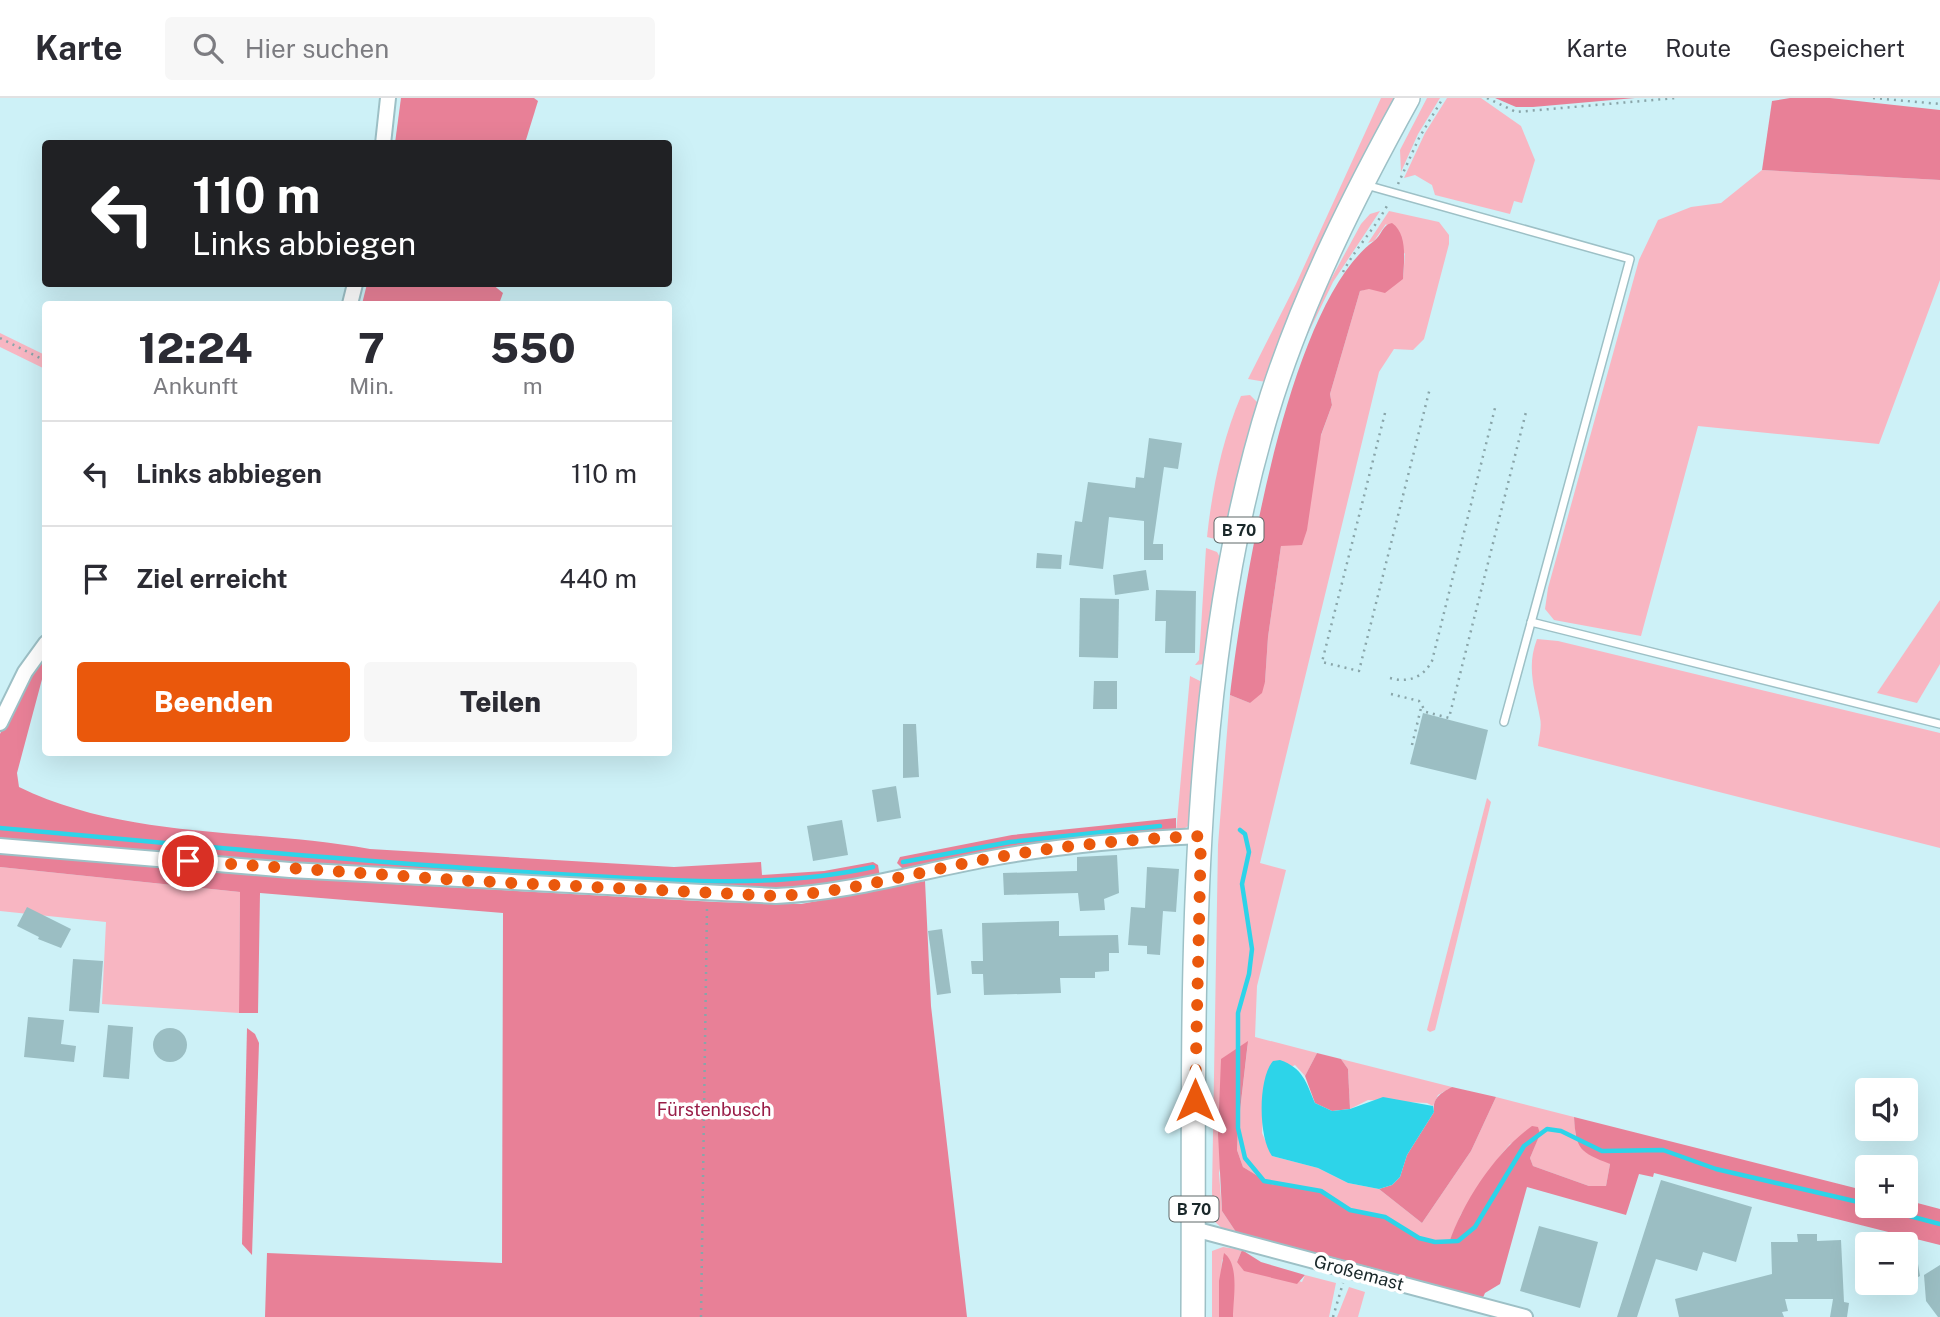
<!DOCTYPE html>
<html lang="de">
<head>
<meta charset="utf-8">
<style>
	body { margin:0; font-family:"Public Sans",sans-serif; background:#f7f7f7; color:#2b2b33; height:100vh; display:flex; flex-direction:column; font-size:26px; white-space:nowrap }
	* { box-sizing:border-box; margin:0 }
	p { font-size:23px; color:#7c7c81 }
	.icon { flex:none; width:38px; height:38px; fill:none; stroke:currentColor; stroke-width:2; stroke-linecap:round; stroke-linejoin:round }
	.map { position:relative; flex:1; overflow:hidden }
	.details { position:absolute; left:42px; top:203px; width:630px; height:455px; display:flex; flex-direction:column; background:#fff; border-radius:7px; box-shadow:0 7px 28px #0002 }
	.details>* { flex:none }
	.guide { position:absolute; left:42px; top:42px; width:630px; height:147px; border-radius:7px; box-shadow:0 7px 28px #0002; background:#202124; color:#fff; overflow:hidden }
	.controls { position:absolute; left:1855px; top:980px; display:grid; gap:14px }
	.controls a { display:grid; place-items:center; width:63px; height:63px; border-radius:7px; background:#fff; box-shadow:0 7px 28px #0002; font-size:35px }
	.pin { position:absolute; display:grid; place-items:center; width:60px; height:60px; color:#fff; margin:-30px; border:4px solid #fff; border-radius:50%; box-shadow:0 2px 7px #0007 }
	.me { position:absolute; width:77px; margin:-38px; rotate:0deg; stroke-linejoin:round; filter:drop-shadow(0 0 5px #0008) }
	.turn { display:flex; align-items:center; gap:24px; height:147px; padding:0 35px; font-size:32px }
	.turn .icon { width:91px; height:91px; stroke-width:2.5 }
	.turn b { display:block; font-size:49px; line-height:60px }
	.eta { display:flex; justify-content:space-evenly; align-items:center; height:119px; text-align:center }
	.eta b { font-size:42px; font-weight:800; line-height:49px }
	.cta { display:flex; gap:14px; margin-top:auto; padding:14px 35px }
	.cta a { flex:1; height:80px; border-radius:7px; background:#ea580c; color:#fff; font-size:28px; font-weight:800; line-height:80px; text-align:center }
	.cta a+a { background:#f7f7f7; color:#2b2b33 }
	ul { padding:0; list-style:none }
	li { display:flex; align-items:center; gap:21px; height:105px; padding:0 35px; border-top:2px solid #e1e1e2 }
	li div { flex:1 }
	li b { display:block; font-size:26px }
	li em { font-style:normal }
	header { display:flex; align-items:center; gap:42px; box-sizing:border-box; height:98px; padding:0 35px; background:#fff; border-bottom:2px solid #e1e1e2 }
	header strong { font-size:33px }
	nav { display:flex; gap:38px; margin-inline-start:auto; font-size:24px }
	.search { width:490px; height:63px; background:#f7f7f7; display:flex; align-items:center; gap:18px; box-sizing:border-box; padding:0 24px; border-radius:7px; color:#7c7c81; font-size:26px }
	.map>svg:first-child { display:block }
</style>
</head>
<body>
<header>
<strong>Karte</strong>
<div class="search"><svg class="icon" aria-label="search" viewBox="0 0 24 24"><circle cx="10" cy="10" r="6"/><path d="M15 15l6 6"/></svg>Hier suchen</div>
<nav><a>Karte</a><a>Route</a><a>Gespeichert</a></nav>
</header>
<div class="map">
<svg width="1940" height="1219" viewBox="0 0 1940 1219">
	<rect width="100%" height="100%" fill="#cdf1f7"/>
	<g fill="#f8b6c2">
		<path d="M1381,0H1396L1266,284L1248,281L1296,186Z"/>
		<path d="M1427,0H1440L1418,36L1401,74L1400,52Z"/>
		<path d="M1447,0H1481L1521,28L1535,62L1522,105L1514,103L1510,116L1435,97L1432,87L1415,77L1404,80L1425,35Z"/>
		<path d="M1762,72L1940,82V182L1879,346L1698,328L1641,538L1554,522L1545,511L1548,490L1639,162L1658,122L1691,109L1721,105Z"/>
		<path d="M1380,113L1333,184L1302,248L1311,218L1361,126L1370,116Z"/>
		<path d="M1389,113L1439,124L1449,137V146L1424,241L1413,252L1394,251L1379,274L1260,765L1286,772L1257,888L1255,939L1317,955L1305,978L1295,967L1265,983L1262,1035L1272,1058L1318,1070L1348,1085L1379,1091L1422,1125L1471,1053L1496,999L1574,1019L1576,1041L1610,1066L1606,1088H1589L1533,1068L1530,1060L1540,1035L1510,1046L1500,1058L1461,1116L1449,1145L1419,1140L1358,1115L1321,1093L1271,1086L1243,1069L1237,1052L1238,1030L1248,944L1219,1075L1222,1113L1238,1137L1225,1133L1213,1122L1212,1093L1218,747L1230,597L1250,605L1265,584L1268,539L1281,448L1332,307L1330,296L1360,193L1403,180L1405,156L1386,126L1374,143L1368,145Z"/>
		<path d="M0,235L45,257V271L0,249Z"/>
		<path d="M1250,297L1259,306L1227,437L1215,441L1207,439C1212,392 1222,342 1241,298Z"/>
		<path d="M1206,450L1217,454L1222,463L1205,566L1195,567L1199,562Z"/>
		<path d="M1940,502V566L1917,605L1877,595Z"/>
		<path d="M1537,541L1558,543L1940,635V750L1538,648C1539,639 1542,629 1540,620C1535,591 1526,570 1537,541Z"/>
		<path d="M1190,578L1204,585L1192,726L1176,735Z"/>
		<path d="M1487,700L1491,704L1435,932L1430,934L1427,932Z"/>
		<path d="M0,769L240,794L239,915L102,906L106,824L0,813Z"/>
		<path d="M1341,961L1452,989L1438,997L1433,1008L1427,1005L1368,1002L1350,1011L1348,971Z"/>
		<path d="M1223,1149L1242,1152L1237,1164L1302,1184L1305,1177L1336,1185L1329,1219H1233V1172L1222,1161L1219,1219H1212V1153Z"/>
		<path d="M1349,1189L1365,1194L1358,1219H1337Z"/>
	</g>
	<g fill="#e88097">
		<path d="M401,0H534L538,3L525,45H395Z"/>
		<path d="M1495,0H1635L1533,9H1516Z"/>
		<path d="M1790,0H1830L1940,12V82L1762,72L1772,3Z"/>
		<path d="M1392,125C1408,136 1404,163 1403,181L1385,195L1369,191L1360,193L1330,296L1332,307L1321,337L1307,432L1302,447L1281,448L1268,539L1265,584L1262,595L1250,605L1230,597C1243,490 1287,207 1374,143C1382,137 1382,127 1392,125Z"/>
		<path d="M367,186H492L503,195L499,206H362Z"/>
		<path d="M45,554V570L17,675L19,689C128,742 254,730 370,751L674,769L761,764L762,777L824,773L873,764L878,767L880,779L803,793L343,772L0,744V636L20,593Z"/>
		<path d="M1176,720V735L904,772L897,765L900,759L1012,737Z"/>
		<path d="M0,756L358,784L716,804L801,806L925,783L931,908L967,1219H265L267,1155L502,1165L503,815L260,795L258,915H239L240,794L0,769Z"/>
		<path d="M247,930L255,936L259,945L252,1157L242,1146Z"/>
		<path d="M1248,943L1238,1030L1237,1052L1243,1069L1271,1086L1321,1093L1351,1112L1385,1119L1419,1140L1449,1145C1464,1102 1496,1054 1532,1028L1538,1029L1540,1036L1530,1060L1533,1068L1589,1088H1606L1610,1066C1580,1054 1576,1052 1574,1019L1867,1093V1108H1906V1102L1940,1111V1147L1654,1075L1653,1079L1639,1076L1626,1117L1527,1089L1500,1186L1485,1195L1481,1204L1238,1137L1222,1113L1218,1036L1221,961Z"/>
		<path d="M1317,955L1341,961L1348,971L1350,1011L1332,1013L1315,1005L1305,978Z"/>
		<path d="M1452,989L1496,999L1471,1053L1422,1125L1379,1091L1392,1087L1400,1079L1407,1057L1434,1014C1432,1000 1441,995 1452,989Z"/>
		<path d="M1242,1152L1261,1164L1305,1177L1297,1186L1244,1173L1237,1164Z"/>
		<path d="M1224,1155C1240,1167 1233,1201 1233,1219H1219V1183Z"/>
	</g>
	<path fill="#2dd4e9" d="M1280,962C1303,970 1306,984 1315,1005L1332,1013L1350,1011L1383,999L1433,1008L1434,1014L1407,1057L1400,1079L1392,1087L1379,1091L1348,1085L1318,1070L1272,1058C1258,1039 1258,980 1273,963Z"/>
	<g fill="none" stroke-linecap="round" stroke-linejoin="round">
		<g stroke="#2dd4e9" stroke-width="4.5">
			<path d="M0,730C180,746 359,764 540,775C648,781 767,793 873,769"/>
			<path d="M1240,732L1245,736L1249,754L1242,786L1252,851L1249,876L1238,915V1030L1245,1060L1264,1083L1321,1093L1350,1112L1385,1119L1419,1140L1435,1144L1458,1143L1475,1129L1524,1048L1547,1031L1561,1033L1602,1053L1663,1052L1716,1071L1867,1106"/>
			<path d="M903,764L1010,744L1160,728"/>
			<path d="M1872,1108L1940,1126"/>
		</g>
	</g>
	<g fill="#9bbec3">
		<path d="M1149,340L1182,345L1178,371L1164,369L1153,446H1163V462H1144V423L1109,419L1103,471L1069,467L1075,423L1082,424L1088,384L1135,390L1136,379L1144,380Z"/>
		<path d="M1037,455L1062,457L1061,471L1036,470Z"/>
		<path d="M1146,472L1149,492L1115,497L1113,477Z"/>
		<path d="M1156,492L1196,493L1195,555H1165L1166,523H1155Z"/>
		<path d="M1080,500L1119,501L1118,560L1079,559Z"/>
		<path d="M1094,583H1117V611H1093Z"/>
		<path d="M1423,615L1488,632L1476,682L1410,666Z"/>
		<path d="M903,626H916L919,679L903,680Z"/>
		<path d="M896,688L901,720L877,724L872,692Z"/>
		<path d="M842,722L848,757L813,763L807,728Z"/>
		<path d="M1117,757L1119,795L1104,801L1105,812L1080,813L1078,795L1004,797L1003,775L1077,773V759Z"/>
		<path d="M1147,769L1179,771L1176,814L1163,813L1160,857L1147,856V848L1128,847L1131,809L1145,810Z"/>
		<path d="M27,809L71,831L61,850L38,841L39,839L17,828Z"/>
		<path d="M1059,823V838L1118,837L1119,855H1109V873L1095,874V880H1060L1061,895L984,897L983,876H972L971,863H983L982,825Z"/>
		<path d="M942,831L951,895L937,897L928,833Z"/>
		<path d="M73,861L103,863L99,915L69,913Z"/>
		<path d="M28,919L64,922L61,946L76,948L74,964L24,959Z"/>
		<path d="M108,927L133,929L129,981L103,979Z"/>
		<circle cx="170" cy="947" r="17"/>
		<path d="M1661,1082L1752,1109L1736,1164L1703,1154L1697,1173L1656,1161L1637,1219H1617Z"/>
		<path d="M1539,1128L1598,1144L1580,1210L1520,1193Z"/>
		<path d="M1797,1136H1817V1143L1841,1142L1844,1204L1849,1205L1847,1219H1830L1833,1201H1785L1788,1213L1782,1214L1784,1219H1679L1675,1201L1772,1176L1771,1144H1798Z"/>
		<path d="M1906,1136H1913L1920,1178L1906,1186Z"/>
		<path d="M1940,1167V1219H1938L1926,1203L1924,1177Z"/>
	</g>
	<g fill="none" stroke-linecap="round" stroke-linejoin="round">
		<defs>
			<g id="lane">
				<path d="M1366,87L1630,161L1504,624"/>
				<path d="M1531,524L1940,626"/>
			</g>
			<g id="street">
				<path d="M383,46L388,0"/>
				<path d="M350,206L355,186"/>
				<path d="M0,625L25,574L46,545"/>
				<path d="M0,748L290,772L776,798C850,795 924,772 998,759C1065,747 1134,741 1201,738"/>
				<path d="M1194,1131L1525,1219"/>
			</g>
			<path id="primary" d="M1193,1219C1195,922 1181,583 1272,298C1306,193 1355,96 1408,0"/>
		</defs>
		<use href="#lane" stroke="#9dc0c6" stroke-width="10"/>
		<use href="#street" stroke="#9dc0c6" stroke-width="18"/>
		<use href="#primary" stroke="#9dc0c6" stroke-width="26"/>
		<g stroke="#89a5a9" stroke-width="2.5" stroke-dasharray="2 5" stroke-linecap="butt">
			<path d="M1487,0L1516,14L1676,0"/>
			<path d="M1873,0L1940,6"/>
			<path d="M1398,86L1419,40L1443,0"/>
			<path d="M1343,174C1356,149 1376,130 1389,104"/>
			<path d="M0,240L46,263"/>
			<path d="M1385,315L1322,564L1359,573L1430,290"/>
			<path d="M1390,580C1408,585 1423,580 1432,563L1496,306"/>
			<path d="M1391,596L1419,603L1426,614L1449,620L1526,314"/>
			<path d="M1412,647L1421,610"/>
			<path d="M701,1219L707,809"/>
			<path d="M1333,1219L1343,1185"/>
		</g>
		<use href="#lane" stroke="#fff" stroke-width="7"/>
		<use href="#street" stroke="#fff" stroke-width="14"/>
		<use href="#primary" stroke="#fff" stroke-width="23"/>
	</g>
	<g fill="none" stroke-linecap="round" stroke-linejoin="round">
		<path stroke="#ea580c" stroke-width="12" stroke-dasharray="0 21.6" d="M188,763L473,783L776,798C850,795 924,772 998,759C1065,747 1134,741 1201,738L1195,1002"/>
	</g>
	<g text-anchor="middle" stroke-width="7" stroke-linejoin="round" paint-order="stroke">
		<g fill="#fff" stroke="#5e6869" stroke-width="2">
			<rect x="1214.5" y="419.5" width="49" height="25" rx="5"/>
			<rect x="1169.5" y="1098.5" width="49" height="25" rx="5"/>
		</g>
		<g font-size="16" font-weight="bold" fill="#192729">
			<text x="1239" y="438">B 70</text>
			<text x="1194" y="1117">B 70</text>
		</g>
		<g font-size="18" fill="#991e48" stroke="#fff">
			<text x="714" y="1018">Fürstenbusch</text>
		</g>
		<g font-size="18" fill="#192729" stroke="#fff">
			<text transform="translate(1359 1175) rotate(15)" y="6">Großemast</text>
		</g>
	</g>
</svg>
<div class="controls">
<a><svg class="icon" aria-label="sound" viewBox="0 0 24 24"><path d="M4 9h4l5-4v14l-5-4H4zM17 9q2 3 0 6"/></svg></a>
<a>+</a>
<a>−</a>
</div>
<div class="pin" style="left:188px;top:763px;background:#d93025"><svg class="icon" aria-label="arrive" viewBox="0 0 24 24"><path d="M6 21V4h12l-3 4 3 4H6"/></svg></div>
<svg class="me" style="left:1195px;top:1002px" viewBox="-20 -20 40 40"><path d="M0-17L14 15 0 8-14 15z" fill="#ea580c" stroke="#fff" stroke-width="4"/></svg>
<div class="guide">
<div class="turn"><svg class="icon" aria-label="left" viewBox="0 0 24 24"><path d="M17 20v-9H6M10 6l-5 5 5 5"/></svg><div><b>110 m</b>Links abbiegen</div></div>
</div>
<section class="details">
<div class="eta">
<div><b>12:24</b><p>Ankunft</p></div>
<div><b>7</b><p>Min.</p></div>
<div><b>550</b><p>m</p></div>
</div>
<ul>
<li><svg class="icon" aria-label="left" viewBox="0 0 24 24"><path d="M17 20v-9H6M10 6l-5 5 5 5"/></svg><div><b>Links abbiegen</b></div><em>110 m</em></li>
<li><svg class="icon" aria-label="arrive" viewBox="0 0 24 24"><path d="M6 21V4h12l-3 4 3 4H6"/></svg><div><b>Ziel erreicht</b></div><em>440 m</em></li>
</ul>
<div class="cta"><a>Beenden</a><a>Teilen</a></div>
</section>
</div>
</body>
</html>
